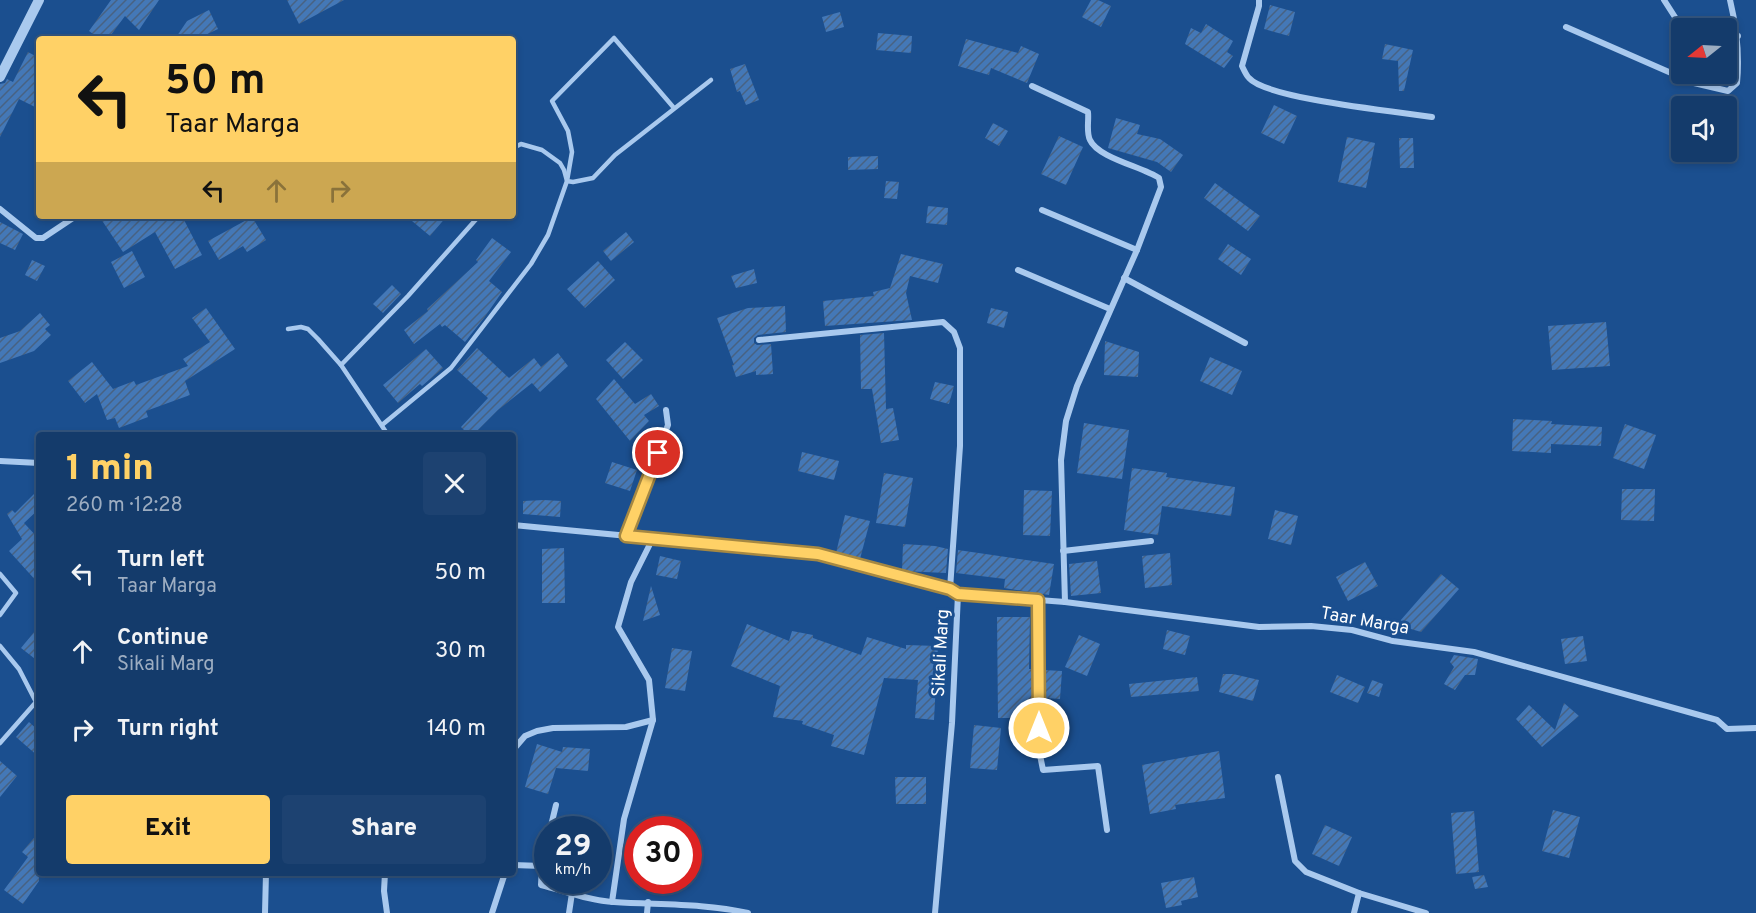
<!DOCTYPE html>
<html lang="en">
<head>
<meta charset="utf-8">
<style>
	body { margin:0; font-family:Overpass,sans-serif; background:#1d4271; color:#f1f3f6; height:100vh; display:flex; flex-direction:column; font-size:22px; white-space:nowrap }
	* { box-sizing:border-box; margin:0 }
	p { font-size:20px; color:#9dadc1 }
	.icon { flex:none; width:33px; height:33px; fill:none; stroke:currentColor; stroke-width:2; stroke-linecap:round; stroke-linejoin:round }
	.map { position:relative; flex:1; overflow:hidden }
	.sheet { position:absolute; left:36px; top:432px; width:480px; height:444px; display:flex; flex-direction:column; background:#143b6b; border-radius:6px; box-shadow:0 3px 9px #0003,0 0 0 2px #33557e }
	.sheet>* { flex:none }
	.banner { position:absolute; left:36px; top:36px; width:480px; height:183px; border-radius:6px; box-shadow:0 3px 9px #0003,0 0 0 2px #33557e; background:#ffd166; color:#111; overflow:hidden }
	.needle { width:39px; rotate:252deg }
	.tools { position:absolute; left:1671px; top:18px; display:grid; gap:12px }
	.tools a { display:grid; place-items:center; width:66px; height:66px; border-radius:6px; background:#143b6b; box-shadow:0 3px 9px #0003,0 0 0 2px #33557e; font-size:30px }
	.speed { position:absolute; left:534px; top:816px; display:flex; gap:12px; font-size:30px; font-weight:700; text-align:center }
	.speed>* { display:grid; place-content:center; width:78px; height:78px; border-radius:50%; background:#143b6b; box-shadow:0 3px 9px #0003,0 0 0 2px #33557e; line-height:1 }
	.speed small { font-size:15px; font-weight:400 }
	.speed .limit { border:9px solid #d22; background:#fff; color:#111 }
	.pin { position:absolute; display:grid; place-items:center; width:51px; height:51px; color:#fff; margin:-26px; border:3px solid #fff; border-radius:50%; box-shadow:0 2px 6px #0007 }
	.me { position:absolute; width:66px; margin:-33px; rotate:0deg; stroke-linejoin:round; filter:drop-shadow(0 0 4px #0008) }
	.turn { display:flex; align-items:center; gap:21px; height:126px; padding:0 30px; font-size:27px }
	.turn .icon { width:78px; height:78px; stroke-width:2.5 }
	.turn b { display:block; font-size:42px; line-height:51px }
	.lanes { display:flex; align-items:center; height:57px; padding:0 30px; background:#0003; justify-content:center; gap:30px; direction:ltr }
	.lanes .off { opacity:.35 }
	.round { display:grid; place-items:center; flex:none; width:63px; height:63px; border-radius:6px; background:#1d4271 }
	.overview { display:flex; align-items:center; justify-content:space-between; height:102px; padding:0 30px }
	h1 { font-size:36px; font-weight:800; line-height:45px; color:#ffd166 }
	.cta { display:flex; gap:12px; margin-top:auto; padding:12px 30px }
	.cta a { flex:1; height:69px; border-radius:6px; background:#ffd166; color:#111; font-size:24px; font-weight:800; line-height:69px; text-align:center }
	.cta a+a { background:#1d4271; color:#f1f3f6 }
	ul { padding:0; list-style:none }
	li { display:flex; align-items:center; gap:18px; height:78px; padding:0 30px }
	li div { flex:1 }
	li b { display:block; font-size:22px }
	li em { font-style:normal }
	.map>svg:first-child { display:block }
</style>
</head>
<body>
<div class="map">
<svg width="1756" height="913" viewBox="0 0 1756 913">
	<defs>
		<pattern id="building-hatch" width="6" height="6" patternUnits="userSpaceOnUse" patternTransform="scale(1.5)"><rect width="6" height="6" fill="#4478b7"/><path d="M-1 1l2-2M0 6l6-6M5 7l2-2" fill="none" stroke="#486282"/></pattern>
	</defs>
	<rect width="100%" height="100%" fill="#1b4f8f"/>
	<g fill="url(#building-hatch)">
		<path d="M111,0H159L139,30L125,16L108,39H100L89,31Z"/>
		<path d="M287,0H344L299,24Z"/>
		<path d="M1091,0H1098L1111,6L1101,27L1082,17Z"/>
		<path d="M1270,5L1295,12L1289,36L1264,29Z"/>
		<path d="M209,10L218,29L197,39H175L187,21Z"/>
		<path d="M840,12L844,27L826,32L822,17Z"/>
		<path d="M1206,24L1233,41L1227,52L1233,56L1224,68L1185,44L1191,28L1201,33Z"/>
		<path d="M878,33L912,36L911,53L876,50Z"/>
		<path d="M966,39L1018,53L1021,46L1039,54L1027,83L991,68L989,75L958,66Z"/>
		<path d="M1385,44L1413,50L1404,91H1399L1398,61L1382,59Z"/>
		<path d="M28,52L39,58V109L19,99L0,137V84L5,83L7,79L13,82Z"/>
		<path d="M745,64L759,100L746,105L740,91L737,92L730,69Z"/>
		<path d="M1274,105L1297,116L1284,144L1261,133Z"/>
		<path d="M1116,118L1140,125L1137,134L1160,139L1183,155L1171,172L1157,162L1108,148Z"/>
		<path d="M993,123L1008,131L999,146L985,138Z"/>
		<path d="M1059,136L1083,147L1066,185L1041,174Z"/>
		<path d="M1347,137L1375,143L1366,188L1338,182Z"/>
		<path d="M1399,138H1413L1414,168H1400Z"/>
		<path d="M878,156V169L848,170V157Z"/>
		<path d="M886,181L899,182L897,199L884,198Z"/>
		<path d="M1215,183L1260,216L1248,231L1204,198Z"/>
		<path d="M928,206L948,208L947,225L926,223Z"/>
		<path d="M99,216H182L202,255L175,269L155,232L123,252Z"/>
		<path d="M406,216H447L430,236Z"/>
		<path d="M252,217L266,240L247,252L243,246L219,260L208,241Z"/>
		<path d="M0,222L23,234L15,250L0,243Z"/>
		<path d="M626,232L634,242L611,261L603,251Z"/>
		<path d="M492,238L511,252L489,281L502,292L484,318L465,342L445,325L442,327L440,324L414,344L404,330L428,311L427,309L478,262L476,260Z"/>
		<path d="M1228,244L1251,259L1241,275L1218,259Z"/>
		<path d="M132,251L145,277L124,288L111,262Z"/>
		<path d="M901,254L943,264L938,283L910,276L906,293L912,320L825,326L823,301L874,296L873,292L890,288Z"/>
		<path d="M32,260L45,266L37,281L25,275Z"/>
		<path d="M598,261L615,280L585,308L567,289Z"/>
		<path d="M754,269L757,283L736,288L731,276Z"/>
		<path d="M392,285L401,294L383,313L373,304Z"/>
		<path d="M785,306L786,332L758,335L754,338V343L757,345L771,344L773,374L756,375V371L736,377L732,365H734L717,318L748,308Z"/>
		<path d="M206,308L235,349L185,381L190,395L146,411L148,417L119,428L115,418L107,420L97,394L85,403L68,381L92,362L113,389L134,381L136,385L188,366L183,359L210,342L192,318Z"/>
		<path d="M991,308L1008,312L1004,328L987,323Z"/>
		<path d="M40,313L50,325L45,329L51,335L34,351L0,363V338L20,331Z"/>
		<path d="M1606,322L1610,366L1552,370L1548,326Z"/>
		<path d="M884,333L886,409L893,408L899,440L881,443L872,389H861L860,335Z"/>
		<path d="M1105,341L1139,352L1138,377L1104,375Z"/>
		<path d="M625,342L643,360L623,379L606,360Z"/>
		<path d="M477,348L509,378L534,358L541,367L558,353L568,366L540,392L532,383L498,410L473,435H469L461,427L488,398L457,370Z"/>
		<path d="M426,349L443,368L422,386L420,384L398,403L383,385Z"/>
		<path d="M1210,357L1242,371L1232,395L1200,381Z"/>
		<path d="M614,379L635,404L651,394L659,406L644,415L649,421L630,441L596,399Z"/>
		<path d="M935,382L954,386L949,404L930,399Z"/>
		<path d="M1513,419L1552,421L1551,424L1602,427L1601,446L1551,444V453L1512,451Z"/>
		<path d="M1084,423L1129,430L1122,479L1077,473Z"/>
		<path d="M1625,424L1656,435L1644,469L1613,458Z"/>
		<path d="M802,452L839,461L834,480L798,471Z"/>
		<path d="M612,462L637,470L630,491L605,483Z"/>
		<path d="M1132,468L1167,473L1166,477L1235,487L1231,516L1162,506L1158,535L1124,530Z"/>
		<path d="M884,473L913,478L905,527L876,523Z"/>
		<path d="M39,489V509L24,523L39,539V584L9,551L22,539L7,514L12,510L15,513Z"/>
		<path d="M1622,489H1655L1654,521L1621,520Z"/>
		<path d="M1024,490L1052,491L1050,536L1023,535Z"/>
		<path d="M544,500L561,501L560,517L523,514V501Z"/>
		<path d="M1275,510L1298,516L1291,545L1268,539Z"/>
		<path d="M845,515L870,521L860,559L836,553Z"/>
		<path d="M903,544L935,546L948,549L946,573L902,571Z"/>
		<path d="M564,548L565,603H542V549Z"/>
		<path d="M958,550L1054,564L1049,595L1004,588L1005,579L956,573Z"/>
		<path d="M1170,553L1172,585L1145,588L1142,556Z"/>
		<path d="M660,556L681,561L677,579L656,575Z"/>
		<path d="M1097,561L1101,593L1071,596L1069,564Z"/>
		<path d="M1365,562L1378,586L1348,601L1336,577Z"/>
		<path d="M1441,574L1459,589L1421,632L1411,629L1400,621Z"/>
		<path d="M651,586L660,615L643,621Z"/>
		<path d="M997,617H1030L1029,669H1033V718H998Z"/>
		<path d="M747,624L789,641L792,631L813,635V638L861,655L867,637L906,649V645L938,646L934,720L915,718L918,680L884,678L864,755L831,746L834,735L802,724L803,721L773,717L780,686L731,666Z"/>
		<path d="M39,626V662L21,648Z"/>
		<path d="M1167,630L1190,636L1185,655L1163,649Z"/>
		<path d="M1079,635L1100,644L1087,676L1065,667Z"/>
		<path d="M1583,636L1587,661L1565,664L1561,639Z"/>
		<path d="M672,648L692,651L685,691L665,688Z"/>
		<path d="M1454,655L1478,659L1475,675H1465L1455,690L1444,684L1454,667L1450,662Z"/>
		<path d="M1044,670L1062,671L1060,699L1044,698Z"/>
		<path d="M1223,674H1233L1259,680L1253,701L1219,692Z"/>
		<path d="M1337,675L1365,687L1358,703L1330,692Z"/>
		<path d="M1197,677L1199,691L1131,697L1129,684Z"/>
		<path d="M1372,680L1383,684L1379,697L1367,693Z"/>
		<path d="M1564,703L1579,716L1542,747L1516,719L1529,705L1555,730Z"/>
		<path d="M29,722L39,731V757L16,737Z"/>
		<path d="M974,725L1001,728L997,770L970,768Z"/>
		<path d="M537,744L562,752L563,747L590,749L588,771L556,768L548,794L525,787Z"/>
		<path d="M1219,751L1225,798L1175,805L1176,809L1150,814L1142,765Z"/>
		<path d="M0,761L17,776L0,797Z"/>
		<path d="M895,777H926V804H896Z"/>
		<path d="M1553,810L1580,817L1569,858L1542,851Z"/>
		<path d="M1474,811L1479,872L1456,874L1451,813Z"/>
		<path d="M1325,825L1352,837L1339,866L1312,854Z"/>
		<path d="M39,832V881L23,904L4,890L28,857L22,852Z"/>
		<path d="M1484,875L1488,887L1475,889L1472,877Z"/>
		<path d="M1194,877L1198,897L1181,901L1182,905L1166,908L1161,883Z"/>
	</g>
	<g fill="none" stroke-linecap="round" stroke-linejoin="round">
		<g stroke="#a9c9ee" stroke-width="4.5">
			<path d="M674,108L614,38L552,101L568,131L572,152L567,181L573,182L593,178L615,155L711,80"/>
			<path d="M288,329L301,327L308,329L318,339L341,365L388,435"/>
			<path d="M341,365L408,296L479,216"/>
			<path d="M382,425L451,368L531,264L548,235L567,181L564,170L560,163L542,150L521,144L515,147L513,150"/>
			<path d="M0,574L16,593L0,615"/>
			<path d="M0,646L19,669L36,702L0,743"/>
		</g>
		<g stroke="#a9c9ee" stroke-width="6">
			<path d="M1259,0V6L1242,66C1244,70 1246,75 1249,78C1267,99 1400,112 1432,117"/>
			<path d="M1664,0L1682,28"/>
			<path d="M1566,27L1694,83L1728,91L1737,83C1740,54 1737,29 1730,0"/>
			<path d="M1726,36H1738"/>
			<path d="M1032,86L1088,112C1089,121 1086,132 1090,140C1098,158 1143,167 1159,178L1161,187L1137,250L1077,386L1066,421L1061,460L1065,602"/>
			<path d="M0,209L36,238H43L76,216"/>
			<path d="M1042,210L1137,250"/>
			<path d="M1018,270L1110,309"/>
			<path d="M1124,278L1245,343"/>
			<path d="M759,340L943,322L954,332L960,348V446L950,589"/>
			<path d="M0,461L39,463"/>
			<path d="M513,525L818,554L950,589L958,594L1065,602L1259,627L1311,626L1352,630L1393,641L1474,652L1717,720L1727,729L1756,728"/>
			<path d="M626,536L668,425L666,410"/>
			<path d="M1063,551L1151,541"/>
			<path d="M1038,600L1039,750L1043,770L1098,766L1107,830"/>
			<path d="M513,750L525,736L537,731L553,728L626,727L653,720"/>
			<path d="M1278,777L1295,861L1306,872L1359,893"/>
			<path d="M550,830L556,805"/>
			<path d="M513,865L542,866L541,885C565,891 590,901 614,902C658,905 704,903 748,913"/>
			<path d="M542,866L548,843"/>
			<path d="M385,873L384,891L387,913"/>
			<path d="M612,902L624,819L653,720L649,680L618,627L631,582L653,538"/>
			<path d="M265,913L266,873"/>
			<path d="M492,913L505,873"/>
			<path d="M569,913L572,893"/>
			<path d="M647,913L648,902"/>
			<path d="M935,913L952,723L958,594"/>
			<path d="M1354,913L1359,893L1426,913"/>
		</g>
		<path stroke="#a9c9ee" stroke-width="10" d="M0,77L39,0"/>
	</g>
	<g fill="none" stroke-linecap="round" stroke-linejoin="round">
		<defs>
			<path id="route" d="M658,453L626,536L818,554L950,589L958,594L1038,600L1039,728"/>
		</defs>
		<use href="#route" stroke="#a68842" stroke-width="15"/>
		<use href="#route" stroke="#ffd166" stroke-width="10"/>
	</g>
	<g text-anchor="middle" stroke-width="6" stroke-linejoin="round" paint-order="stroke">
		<g font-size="18" fill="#fff" stroke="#1b4f8f">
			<text transform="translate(1365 620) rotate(10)" y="6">Taar Marga</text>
			<text transform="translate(940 653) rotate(-87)" y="6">Sikali Marg</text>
		</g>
	</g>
</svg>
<div class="tools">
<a><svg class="needle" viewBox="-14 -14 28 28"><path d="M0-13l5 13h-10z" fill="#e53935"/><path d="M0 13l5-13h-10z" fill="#9dadc1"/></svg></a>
<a><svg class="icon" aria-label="sound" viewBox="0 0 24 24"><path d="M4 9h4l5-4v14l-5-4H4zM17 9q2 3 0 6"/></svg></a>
</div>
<div class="speed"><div>29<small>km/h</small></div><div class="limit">30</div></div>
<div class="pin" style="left:658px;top:453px;background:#d93025"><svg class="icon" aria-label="arrive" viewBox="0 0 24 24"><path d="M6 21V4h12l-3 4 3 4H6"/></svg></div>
<svg class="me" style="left:1039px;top:728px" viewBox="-20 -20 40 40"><circle r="17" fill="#ffd166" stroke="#fff" stroke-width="3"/><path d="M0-11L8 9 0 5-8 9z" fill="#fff"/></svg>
<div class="banner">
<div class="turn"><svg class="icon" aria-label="left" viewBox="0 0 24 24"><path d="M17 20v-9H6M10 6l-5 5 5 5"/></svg><div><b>50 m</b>Taar Marga</div></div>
<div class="lanes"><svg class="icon" aria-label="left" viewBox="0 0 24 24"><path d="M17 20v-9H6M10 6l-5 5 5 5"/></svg><svg class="icon off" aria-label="ahead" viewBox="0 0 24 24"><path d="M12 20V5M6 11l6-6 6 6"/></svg><svg class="icon off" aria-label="right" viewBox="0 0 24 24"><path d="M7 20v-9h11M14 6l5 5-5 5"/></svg></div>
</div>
<section class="sheet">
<div class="overview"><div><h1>1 min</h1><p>260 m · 12:28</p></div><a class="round"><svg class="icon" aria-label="close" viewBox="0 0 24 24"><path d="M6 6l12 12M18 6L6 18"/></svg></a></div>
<ul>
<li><svg class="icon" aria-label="left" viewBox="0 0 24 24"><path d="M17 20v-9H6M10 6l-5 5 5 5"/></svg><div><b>Turn left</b><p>Taar Marga</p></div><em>50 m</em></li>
<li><svg class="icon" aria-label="ahead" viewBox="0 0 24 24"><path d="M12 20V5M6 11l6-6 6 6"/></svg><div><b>Continue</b><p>Sikali Marg</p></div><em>30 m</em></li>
<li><svg class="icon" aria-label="right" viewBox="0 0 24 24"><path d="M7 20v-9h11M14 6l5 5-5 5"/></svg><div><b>Turn right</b></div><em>140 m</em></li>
</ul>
<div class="cta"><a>Exit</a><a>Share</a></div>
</section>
</div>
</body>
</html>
